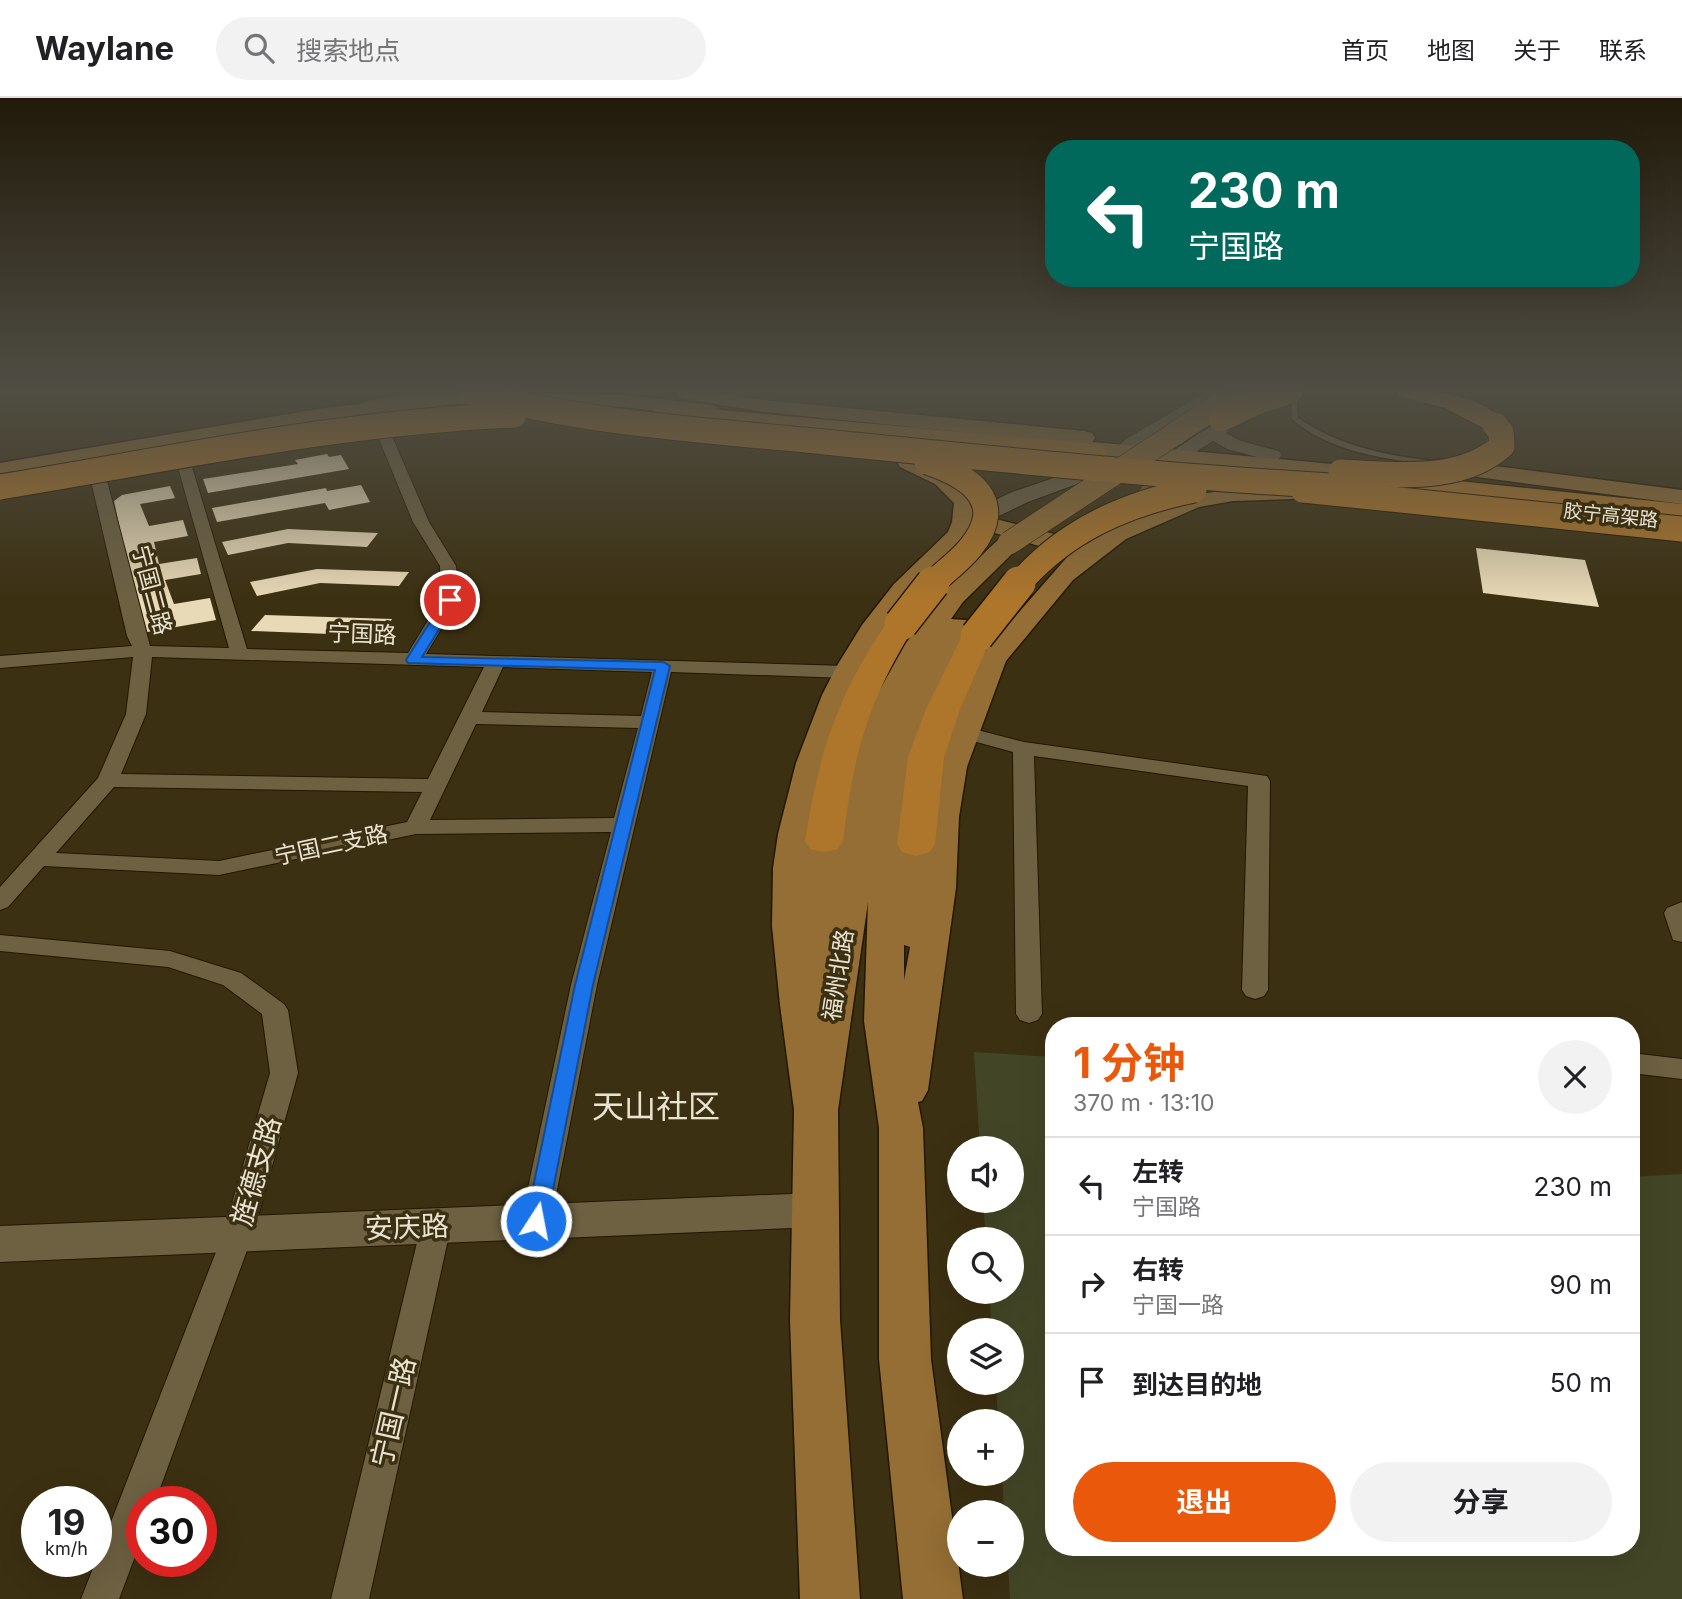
<!DOCTYPE html>
<html lang="zh">
<head>
<meta charset="utf-8">
<style>
	body { margin:0; font-family:Inter,"Noto Sans SC",sans-serif; background:#f2f2f2; color:#202124; height:100vh; display:flex; flex-direction:column; font-size:26px; white-space:nowrap }
	* { box-sizing:border-box; margin:0 }
	p { font-size:23px; color:#757577 }
	.icon { flex:none; width:38px; height:38px; fill:none; stroke:currentColor; stroke-width:2; stroke-linecap:round; stroke-linejoin:round }
	.map { position:relative; flex:1; overflow:hidden }
	.drawer { position:absolute; left:1045px; top:919px; width:595px; height:539px; display:flex; flex-direction:column; background:#fff; border-radius:28px; box-shadow:0 7px 28px #0002 }
	.drawer>* { flex:none }
	.top-card { position:absolute; left:1045px; top:42px; width:595px; height:147px; border-radius:28px; box-shadow:0 7px 28px #0002; background:#00695c; color:#fff; overflow:hidden }
	.buttons { position:absolute; left:947px; top:1038px; display:grid; gap:14px }
	.buttons a { display:grid; place-items:center; width:77px; height:77px; border-radius:50%; background:#fff; box-shadow:0 7px 28px #0002; font-size:35px }
	.speed { position:absolute; left:21px; top:1388px; display:flex; gap:14px; font-size:35px; font-weight:700; text-align:center }
	.speed>* { display:grid; place-content:center; width:91px; height:91px; border-radius:50%; background:#fff; box-shadow:0 7px 28px #0002; line-height:1 }
	.speed small { font-size:18px; font-weight:400 }
	.speed .limit { border:10px solid #d22; background:#fff; color:#111 }
	.pin { position:absolute; display:grid; place-items:center; width:60px; height:60px; color:#fff; margin:-30px; border:4px solid #fff; border-radius:50%; box-shadow:0 2px 7px #0007 }
	.me { position:absolute; width:77px; margin:-38px; rotate:11deg; stroke-linejoin:round; filter:drop-shadow(0 0 5px #0008) }
	.turn { display:flex; align-items:center; gap:24px; height:147px; padding:0 28px; font-size:32px }
	.turn .icon { width:91px; height:91px; stroke-width:2.5 }
	.turn b { display:block; font-size:49px; line-height:60px }
	.round { display:grid; place-items:center; flex:none; width:74px; height:74px; border-radius:37px; background:#f2f2f2 }
	.headline { display:flex; align-items:center; justify-content:space-between; height:119px; padding:0 28px }
	h1 { font-size:42px; font-weight:700; line-height:52px; color:#ea580c }
	.primary-button { display:flex; gap:14px; margin-top:auto; padding:14px 28px }
	.primary-button a { flex:1; height:80px; border-radius:42px; background:#ea580c; color:#fff; font-size:28px; font-weight:700; line-height:80px; text-align:center }
	.primary-button a+a { background:#f2f2f2; color:#202124 }
	ul { padding:0; list-style:none }
	li { display:flex; align-items:center; gap:21px; height:98px; padding:0 28px; border-top:2px solid #e0e0e0 }
	li div { flex:1 }
	li b { display:block; font-size:26px }
	li em { font-style:normal }
	header { display:flex; align-items:center; gap:42px; box-sizing:border-box; height:98px; padding:0 35px; background:#fff; border-bottom:2px solid #e0e0e0 }
	header strong { font-size:33px }
	nav { display:flex; gap:38px; margin-inline-start:auto; font-size:24px }
	.search { width:490px; height:63px; background:#f2f2f2; display:flex; align-items:center; gap:18px; box-sizing:border-box; padding:0 24px; border-radius:38px; color:#757577; font-size:26px }
	.map>svg:first-child { display:block }
</style>
</head>
<body>
<header>
<strong>Waylane</strong>
<div class="search"><svg class="icon" aria-label="search" viewBox="0 0 24 24"><circle cx="10" cy="10" r="6"/><path d="M15 15l6 6"/></svg>搜索地点</div>
<nav><a>首页</a><a>地图</a><a>关于</a><a>联系</a></nav>
</header>
<div class="map">
<svg width="1682" height="1501" viewBox="0 0 1682 1501">
	<rect width="100%" height="100%" fill="#3c3012"/>
	<path fill="#434626" d="M974,954L1053,959L1054,1449H1631V1079L1682,1076V1501H1010L1008,1467L1012,1466V1414H1004L1002,1376H1012V1323H998L996,1285L1012,1284V1232H992L989,1194H1012V1141H986L983,1103L1012,1102V1050H980Z"/>
	<g fill="#e8d9b7">
		<path d="M327,356L329,359L341,357L349,371L208,395L203,381L298,366L295,362Z"/>
		<path d="M361,387L370,404L329,412L325,405L217,424L212,410L326,390L327,393Z"/>
		<path d="M170,388L175,400L140,406L149,428L183,422L188,438L154,444L159,466L197,460L201,476L165,482L174,506L210,500L216,522L142,535L114,403L122,397Z"/>
		<path d="M288,431L378,435L367,449L288,445L228,457L222,444Z"/>
		<path d="M1476,450L1585,462L1599,509L1483,495Z"/>
		<path d="M317,471L409,474L399,488L320,485L257,498L250,484Z"/>
		<path d="M265,517L392,521L381,538L251,533Z"/>
	</g>
	<g fill="none" stroke-linecap="round" stroke-linejoin="round">
		<defs>
			<path id="lane" d="M1299,293H1305L1297,305L1298,320C1339,348 1384,357 1433,363L1436,365L1433,367C1385,361 1330,354 1292,321L1291,305Z"/>
			<g id="street">
				<path d="M388,325L395,329L391,336L429,424L456,468L459,501L426,556L848,568L858,574L848,580L671,574L597,887L551,1123L547,1132L536,1135L525,1132L521,1123L571,887L611,734L416,736L219,777L44,768L8,809L0,812V789L98,680L126,616L133,559L0,570V558L132,548L127,538L91,383L82,359L84,356H94L107,383L150,548L229,550L177,366L184,362L191,366L247,551L408,555L441,501L440,468L413,424L377,336L383,326ZM152,559L484,569L428,681L121,676L146,616ZM503,569L652,574L641,618L482,614ZM476,626L638,630L614,720L430,722ZM114,689L422,694L407,724L219,763L56,755Z"/>
				<path d="M962,628L1024,644L1267,678L1270,683L1268,892L1264,898L1255,901L1246,898L1242,892L1248,688L1034,658L1042,916L1038,922L1029,925L1020,922L1016,916L1013,654L955,638L952,634L955,630Z"/>
				<path d="M1682,804V844L1673,842L1664,815L1667,810Z"/>
				<path d="M0,837L170,853L241,875L284,906L288,912L298,975L253,1136L155,1404H142V1440L119,1501H81L223,1136L270,975L262,916L223,887L168,869L0,853Z"/>
				<path d="M1631,955L1682,961V981L1631,975Z"/>
				<path d="M436,1116L447,1119L451,1128L369,1501H331L421,1128L425,1119Z"/>
			</g>
			<g id="secondary">
				<path d="M418,293H455L446,298L371,313L362,307L364,303Z"/>
				<path d="M1208,293H1230L1140,349L1115,372L1028,404L972,431H956L953,426L956,421L1012,394L1101,364L1126,341Z"/>
				<path d="M1255,304L1264,310L1262,314L1226,335L1241,343L1279,353L1282,357L1279,361L1272,363L1227,351L1213,343C1197,353 1180,363 1168,377C1155,394 1151,414 1136,430H1120L1117,425L1160,362L1198,336Z"/>
				<path d="M815,1095L830,1100L836,1112L830,1124L815,1129L0,1164V1128Z"/>
			</g>
			<g id="primary">
				<path d="M679,293H705L764,302L1084,333L1092,335L1095,340L1092,344L1376,370L1384,372L1387,377L1384,382L1376,384L1059,354L1051,352L1048,347L1051,343L764,314L680,300L677,296Z"/>
				<path d="M454,294L622,297L711,307L718,309L721,313L718,317L711,319L622,309L454,306L318,323L0,379V365L318,311Z"/>
				<path d="M908,357C926,362 972,385 978,404C988,439 933,475 913,497C855,562 828,651 812,735L824,733L836,736L840,741L848,682L873,604L906,545L945,492L1000,440L1006,438L983,432L980,427L983,422L992,420L1085,444L1087,446C1150,399 1215,390 1291,387L1299,389L1303,394L1299,399L1291,401L1233,403L1199,409L1126,441L1073,482L1006,563L967,669L959,719L956,790L928,992L922,1003L918,1004L923,1030L931,1261L963,1501H903L879,1261V1030L864,923L868,804L838,1012L840,1222L860,1501H800L790,1222L794,1012L780,907L772,828L773,770L778,736L796,665L822,597L838,566L862,527L894,486L948,434L952,424L954,405L935,386L900,369L897,364L900,359ZM1019,442L1069,457L978,561L935,669L924,737H909C911,703 914,670 922,636C931,599 952,562 970,528L966,522L951,521L963,504L1018,450L1022,445ZM904,847L910,849L904,882Z"/>
				<path d="M1440,361L1682,392V406L1432,373L1429,368L1432,363Z"/>
			</g>
			<g id="highway">
				<path d="M1396,293C1429,291 1486,297 1507,327L1503,332H1487L1445,310L1399,298Z"/>
				<path d="M666,307L1095,346L1104,348L1107,353L1104,358L1095,360L658,319L654,314L658,309Z"/>
				<path d="M1381,375L1682,406V422L1372,388L1368,383L1372,378Z"/>
				<path d="M901,517L912,520L916,526C868,603 854,653 843,743L838,751L824,754L810,751L805,743C820,651 837,597 890,520Z"/>
				<path d="M977,529L988,531L992,538L960,611L944,659L935,746L930,754L916,758L902,754L897,746L908,659L926,611L962,538L966,531Z"/>
			</g>
		</defs>
		<use href="#lane" stroke="#231700" stroke-width="3"/>
		<use href="#street" stroke="#231700" stroke-width="2"/>
		<use href="#secondary" stroke="#231700" stroke-width="2"/>
		<use href="#primary" stroke="#231700" stroke-width="3"/>
		<use href="#highway" stroke="#231700" stroke-width="3"/>
		<use href="#lane" fill="#6e6142" fill-rule="evenodd"/>
		<use href="#street" fill="#6e6142" fill-rule="evenodd"/>
		<use href="#secondary" fill="#6e6142" fill-rule="evenodd"/>
		<use href="#primary" fill="#946e34" fill-rule="evenodd"/>
		<use href="#highway" fill="#ae762b" fill-rule="evenodd"/>
		<defs>
			<path id="primary-bridge" d="M1009,445L1240,293"/>
			<g id="highway-bridge-far1">
				<path d="M469,293C584,326 706,332 825,344C994,361 1162,378 1331,388"/>
				<path d="M1221,321L1261,302L1290,293"/>
				<path d="M927,364C969,378 1008,403 971,449C960,463 944,474 931,487"/>
				<path d="M1341,374C1394,376 1459,386 1502,348L1501,334L1495,327"/>
				<path d="M0,389C171,361 340,324 514,317"/>
				<path d="M1303,392L1682,431"/>
				<path d="M1018,487C1064,433 1125,406 1194,392"/>
			</g>
			<g id="highway-bridge">
				<path d="M901,526L933,485"/>
				<path d="M977,538L1019,485"/>
			</g>
		</defs>
		<use href="#primary-bridge" stroke="#231700" stroke-width="24" stroke-linecap="butt"/>
		<use href="#highway-bridge-far1" stroke="#231700" stroke-width="27" stroke-linecap="butt"/>
		<use href="#highway-bridge" stroke="#231700" stroke-width="36" stroke-linecap="butt"/>
		<use href="#primary-bridge" stroke="#946e34" stroke-width="23"/>
		<use href="#highway-bridge-far1" stroke="#ae762b" stroke-width="25"/>
		<use href="#highway-bridge" stroke="#ae762b" stroke-width="33"/>
	</g>
	<linearGradient id="sky" x2="0" y2="1"><stop stop-color="#211a0a"/><stop offset="0.58" stop-color="#504e44"/><stop offset="1" stop-color="#504e44" stop-opacity="0"/></linearGradient>
	<rect width="1682" height="503" fill="url(#sky)"/>
	<path fill="#1a73e8" stroke="#114b97" stroke-width="2" d="M450,498L457,502L422,559L663,564L670,568L593,887L547,1123L544,1129L536,1132L529,1129L526,1123L575,887L655,572L408,565L406,562L444,502Z"/>
	<g text-anchor="middle" stroke-width="7" stroke-linejoin="round" paint-order="stroke">
		<g font-size="19" fill="#ebe3d2" stroke="#3c3012">
			<text transform="translate(1611 417) rotate(6)" y="7">胶宁高架路</text>
		</g>
		<g font-size="23" fill="#ebe3d2" stroke="#3c3012">
			<text transform="translate(152 492) rotate(75)" y="8">宁国二路</text>
			<text transform="translate(362 536) rotate(2)" y="8">宁国路</text>
			<text transform="translate(331 747) rotate(-12)" y="8">宁国二支路</text>
			<text transform="translate(838 877) rotate(-81)" y="8">福州北路</text>
		</g>
		<g font-size="28" fill="#ebe3d2" stroke="#3c3012">
			<text transform="translate(256 1073) rotate(-74)" y="10">旌德支路</text>
			<text transform="translate(407 1129) rotate(-2)" y="10">安庆路</text>
			<text transform="translate(393 1314) rotate(-77)" y="10">宁国一路</text>
		</g>
		<g font-size="32" fill="#ebe3d2" stroke="#3c3012">
			<text x="656" y="1020">天山社区</text>
		</g>
	</g>
</svg>
<div class="buttons">
<a><svg class="icon" aria-label="sound" viewBox="0 0 24 24"><path d="M4 9h4l5-4v14l-5-4H4zM17 9q2 3 0 6"/></svg></a>
<a><svg class="icon" aria-label="search" viewBox="0 0 24 24"><circle cx="10" cy="10" r="6"/><path d="M15 15l6 6"/></svg></a>
<a><svg class="icon" aria-label="layers" viewBox="0 0 24 24"><path d="M12 4l9 5-9 5-9-5zM3 14l9 5 9-5"/></svg></a>
<a>+</a>
<a>−</a>
</div>
<div class="speed"><div>19<small>km/h</small></div><div class="limit">30</div></div>
<div class="pin" style="left:450px;top:502px;background:#d93025"><svg class="icon" aria-label="arrive" viewBox="0 0 24 24"><path d="M6 21V4h12l-3 4 3 4H6"/></svg></div>
<svg class="me" style="left:536px;top:1123px" viewBox="-20 -20 40 40"><circle r="17" fill="#1a73e8" stroke="#fff" stroke-width="3"/><path d="M0-11L8 9 0 5-8 9z" fill="#fff"/></svg>
<div class="top-card">
<div class="turn"><svg class="icon" aria-label="left" viewBox="0 0 24 24"><path d="M17 20v-9H6M10 6l-5 5 5 5"/></svg><div><b>230 m</b>宁国路</div></div>
</div>
<section class="drawer">
<div class="headline"><div><h1>1 分钟</h1><p>370 m · 13:10</p></div><a class="round"><svg class="icon" aria-label="close" viewBox="0 0 24 24"><path d="M6 6l12 12M18 6L6 18"/></svg></a></div>
<ul>
<li><svg class="icon" aria-label="left" viewBox="0 0 24 24"><path d="M17 20v-9H6M10 6l-5 5 5 5"/></svg><div><b>左转</b><p>宁国路</p></div><em>230 m</em></li>
<li><svg class="icon" aria-label="right" viewBox="0 0 24 24"><path d="M7 20v-9h11M14 6l5 5-5 5"/></svg><div><b>右转</b><p>宁国一路</p></div><em>90 m</em></li>
<li><svg class="icon" aria-label="arrive" viewBox="0 0 24 24"><path d="M6 21V4h12l-3 4 3 4H6"/></svg><div><b>到达目的地</b></div><em>50 m</em></li>
</ul>
<div class="primary-button"><a>退出</a><a>分享</a></div>
</section>
</div>
</body>
</html>
